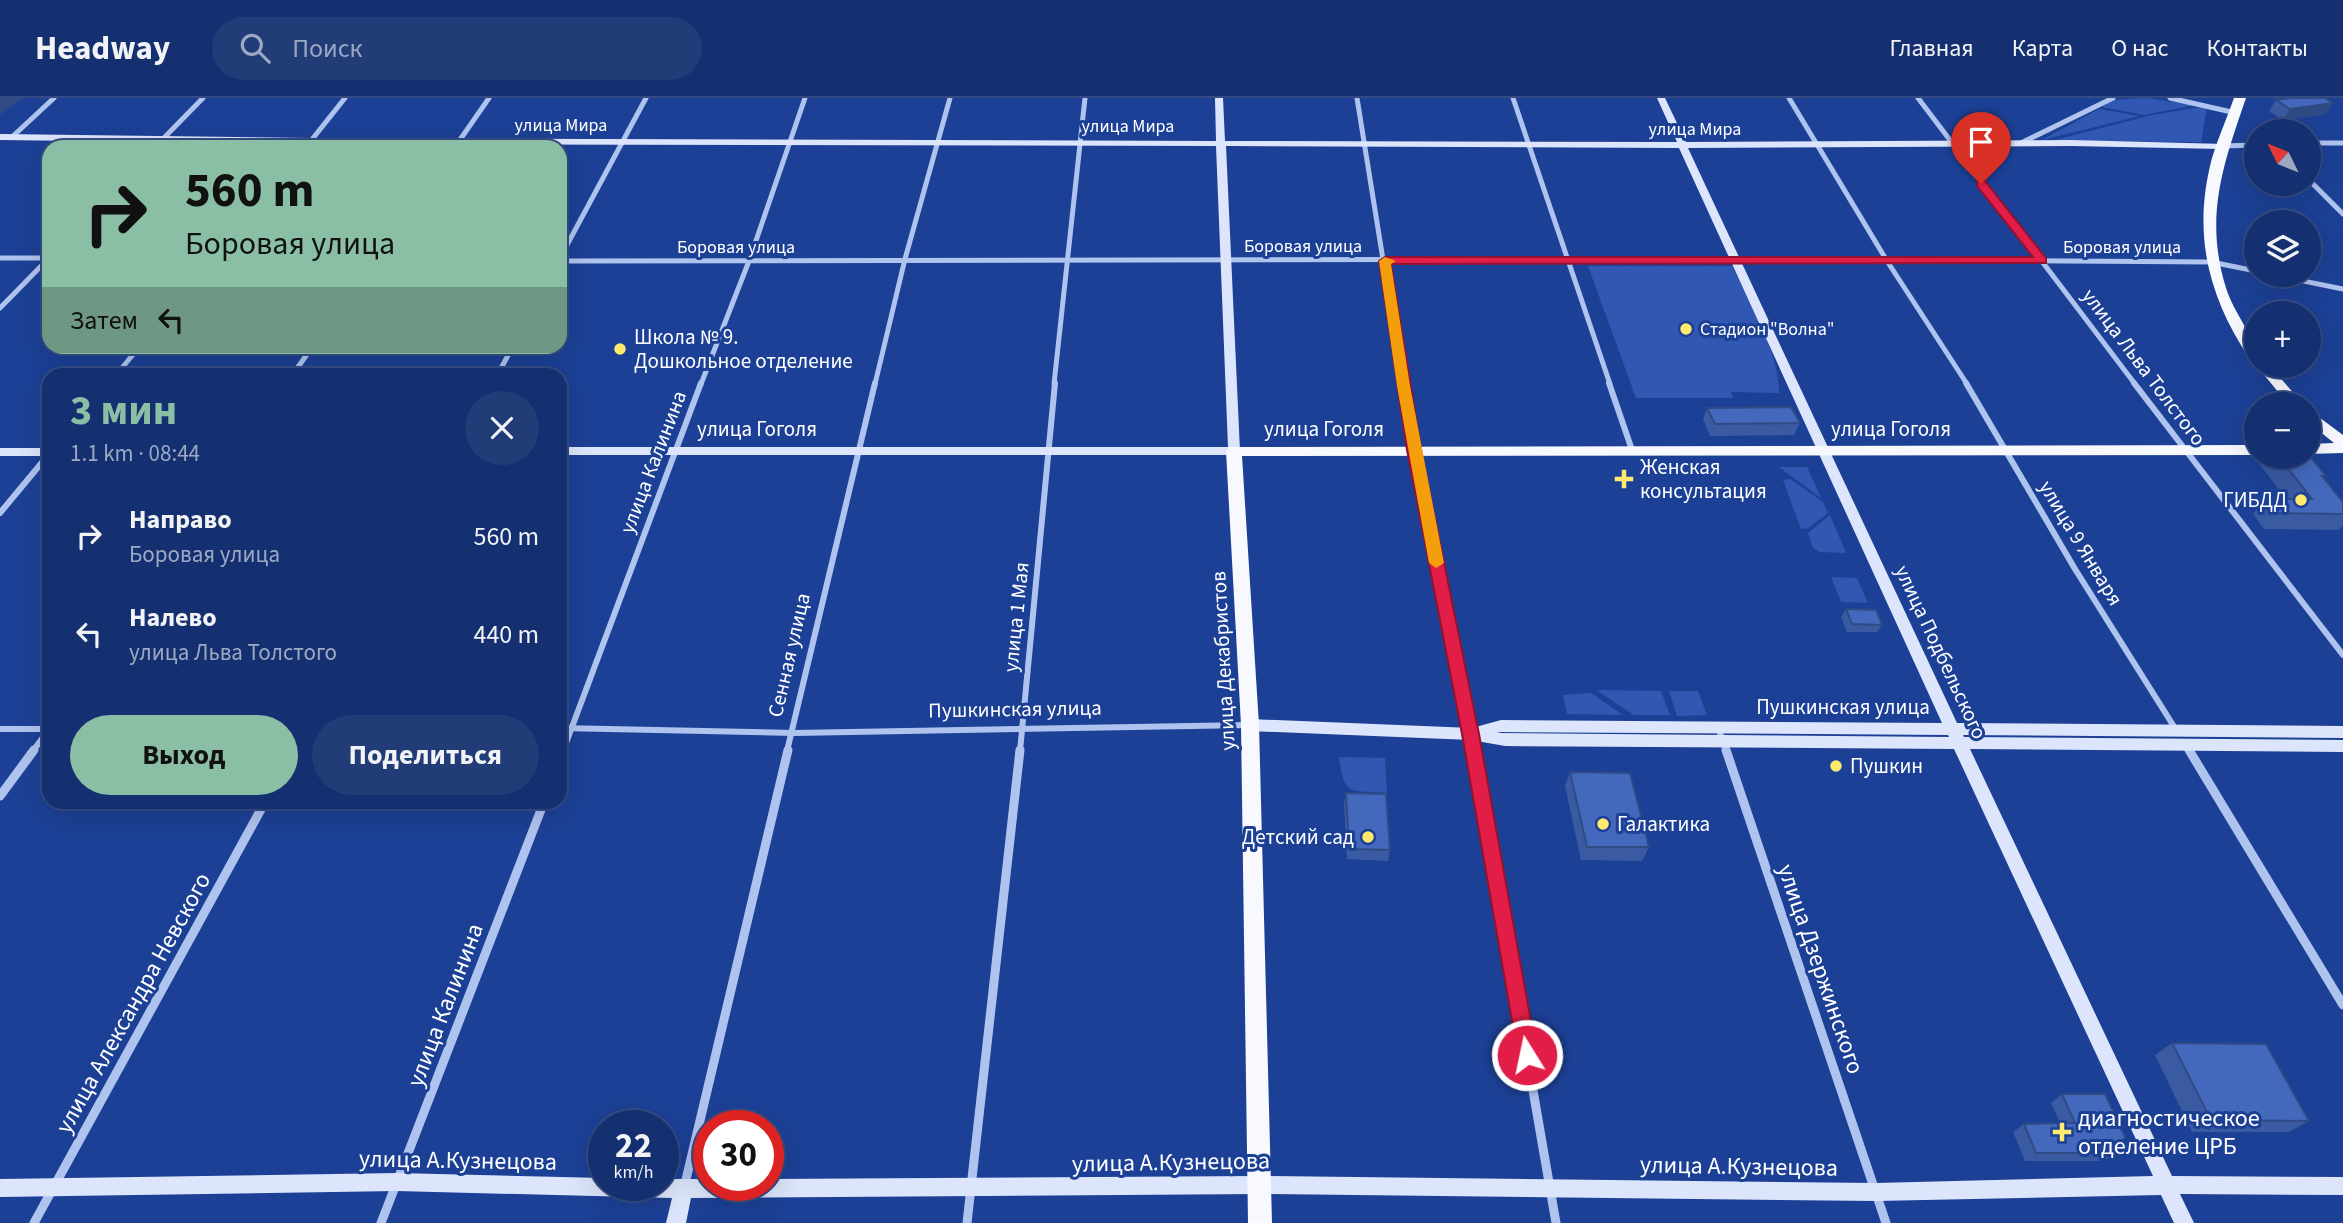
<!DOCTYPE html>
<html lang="ru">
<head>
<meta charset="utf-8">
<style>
	body { margin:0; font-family:"Source Sans 3",sans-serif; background:#223c78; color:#f1f3f6; height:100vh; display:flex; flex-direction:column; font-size:26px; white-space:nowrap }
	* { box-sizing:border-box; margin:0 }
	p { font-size:23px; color:#9da9c3 }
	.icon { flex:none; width:38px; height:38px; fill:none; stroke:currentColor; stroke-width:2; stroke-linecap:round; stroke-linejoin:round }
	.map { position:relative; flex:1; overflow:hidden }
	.drawer { position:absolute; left:42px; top:270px; width:525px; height:441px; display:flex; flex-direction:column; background:#153070; border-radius:21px; box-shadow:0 7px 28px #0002,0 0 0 2px #344b83 }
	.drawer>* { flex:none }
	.guide { position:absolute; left:42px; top:42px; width:525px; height:214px; border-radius:21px; box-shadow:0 7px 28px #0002,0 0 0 2px #344b83; background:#8abfa5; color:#111; overflow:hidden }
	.needle { width:46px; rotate:313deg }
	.controls { position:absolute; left:2244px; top:21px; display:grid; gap:14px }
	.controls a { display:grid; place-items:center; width:77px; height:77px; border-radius:50%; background:#153070; box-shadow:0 7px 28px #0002,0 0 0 2px #344b83; font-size:35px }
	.speed { position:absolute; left:588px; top:1012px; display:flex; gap:14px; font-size:35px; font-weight:700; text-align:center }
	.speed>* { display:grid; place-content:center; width:91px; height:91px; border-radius:50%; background:#153070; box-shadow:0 7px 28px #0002,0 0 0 2px #344b83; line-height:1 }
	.speed small { font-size:18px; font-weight:400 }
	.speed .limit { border:10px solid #d22; background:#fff; color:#111 }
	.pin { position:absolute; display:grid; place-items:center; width:60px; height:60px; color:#fff; margin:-72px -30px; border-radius:50% 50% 50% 0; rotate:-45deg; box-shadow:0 0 7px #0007 }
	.pin .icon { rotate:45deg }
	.me { position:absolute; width:77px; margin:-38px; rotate:350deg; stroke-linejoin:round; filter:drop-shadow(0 0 5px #0008) }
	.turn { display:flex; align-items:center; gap:24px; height:147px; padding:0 28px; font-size:32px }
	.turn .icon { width:91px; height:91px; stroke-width:2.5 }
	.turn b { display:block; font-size:49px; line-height:60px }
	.then { display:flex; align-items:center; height:66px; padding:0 28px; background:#0003; gap:14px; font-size:26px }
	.round { display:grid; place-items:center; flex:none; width:74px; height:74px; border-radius:37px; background:#223c78 }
	.summary { display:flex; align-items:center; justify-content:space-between; height:119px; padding:0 28px }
	h1 { font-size:42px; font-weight:700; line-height:52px; color:#8abfa5 }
	.primary-button { display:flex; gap:14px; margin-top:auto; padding:14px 28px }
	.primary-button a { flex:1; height:80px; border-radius:42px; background:#8abfa5; color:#111; font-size:28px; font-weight:700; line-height:80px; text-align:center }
	.primary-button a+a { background:#223c78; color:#f1f3f6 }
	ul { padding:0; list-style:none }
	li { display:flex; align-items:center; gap:21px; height:98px; padding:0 28px }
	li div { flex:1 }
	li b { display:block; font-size:26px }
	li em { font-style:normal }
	header { display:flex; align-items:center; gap:42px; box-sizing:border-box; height:98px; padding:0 35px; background:#153070; border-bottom:2px solid #344b83 }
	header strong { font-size:33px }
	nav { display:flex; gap:38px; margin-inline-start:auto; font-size:24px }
	.search { width:490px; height:63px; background:#223c78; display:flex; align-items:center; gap:18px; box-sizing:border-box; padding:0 24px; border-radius:38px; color:#9da9c3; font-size:26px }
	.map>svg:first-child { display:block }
</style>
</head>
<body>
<header>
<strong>Headway</strong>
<div class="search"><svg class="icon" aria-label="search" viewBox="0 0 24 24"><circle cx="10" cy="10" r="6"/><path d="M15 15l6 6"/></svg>Поиск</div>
<nav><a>Главная</a><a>Карта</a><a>О нас</a><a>Контакты</a></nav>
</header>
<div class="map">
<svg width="2343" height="1125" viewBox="0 0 2343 1125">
	<rect width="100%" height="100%" fill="#1c4095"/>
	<g fill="#3058b3">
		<path d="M2146,0L2195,7L2144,17L2102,9L2112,2Z"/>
		<path d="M2201,9L2207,10L2201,44L2051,43L2152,17Z"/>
		<path d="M2099,11L2140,18L2042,42Z"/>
		<path d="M1588,168H1732C1749,203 1780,258 1779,295L1731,294L1733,300H1636Z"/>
		<path d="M1779,369H1807L1821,400Z"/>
		<path d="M1790,381L1823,404L1828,415L1808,430L1801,431L1783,382Z"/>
		<path d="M1830,417L1846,455L1820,454L1813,450L1808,435Z"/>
		<path d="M1831,479L1857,480L1868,505L1841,504Z"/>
		<path d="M1596,592L1661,593L1670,617H1634Z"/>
		<path d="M1669,593H1698L1707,617L1677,618Z"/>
		<path d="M1591,595L1623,617L1567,616L1563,597Z"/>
		<path d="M1339,659L1385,660L1387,695C1350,692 1344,699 1339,659Z"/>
	</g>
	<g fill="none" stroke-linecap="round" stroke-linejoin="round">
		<g stroke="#afc3ef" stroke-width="5">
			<path d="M1357,0L1403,286"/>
			<path d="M1513,0L1610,286"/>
			<path d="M1789,0L1887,163L1967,286"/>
			<path d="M1918,0L2135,286"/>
			<path d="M2170,0L2236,15"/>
			<path d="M12,39L54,0"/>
			<path d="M2021,45L2113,0"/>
			<path d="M2308,45H2343"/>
			<path d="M2223,48L2256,47"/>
			<path d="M155,49L203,0"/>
			<path d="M306,49L345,0"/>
			<path d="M455,49L489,0"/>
			<path d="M2308,81L2343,116"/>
			<path d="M0,160H49"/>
			<path d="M560,160L646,0"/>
			<path d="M560,163L1735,161L2211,164L2256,173"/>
			<path d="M2274,177L2343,191"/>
			<path d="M0,210L49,160"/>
			<path d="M117,276L140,248"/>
			<path d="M293,276L313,248"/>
			<path d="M498,276L513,248"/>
			<path d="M701,286L749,163L805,0"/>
			<path d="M875,286L905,161L950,0"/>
			<path d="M1054,286L1085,0"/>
		</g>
		<g stroke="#afc3ef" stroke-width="6">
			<path d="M1403,285L1474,653"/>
			<path d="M1609,285L1632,352"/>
			<path d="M1966,285L2075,471L2178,635"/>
			<path d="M2134,285L2343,557"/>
			<path d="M0,415L49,356"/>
			<path d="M1718,629L1726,653"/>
			<path d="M560,630L794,635L1249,627"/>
			<path d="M0,631H49"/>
			<path d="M2185,645L2190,653"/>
			<path d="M33,653L49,631"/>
			<path d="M563,653L701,285"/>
			<path d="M787,653L875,285"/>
			<path d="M1020,653L1055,285"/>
		</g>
		<g stroke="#afc3ef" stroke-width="9">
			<path d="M1474,652L1556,1125"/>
			<path d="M1726,652L1886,1125"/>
			<path d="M2189,652L2343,907"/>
			<path d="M560,662L564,652"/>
			<path d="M0,698L34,652"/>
			<path d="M684,1090L788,652"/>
			<path d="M34,1125L265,704"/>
			<path d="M381,1125L544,704"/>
			<path d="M967,1125L1020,652"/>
		</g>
		<g fill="#dce5fb" fill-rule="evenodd">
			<path d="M1215,0H1223L1225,43L1677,44L1657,0H1665L1686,44L2071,42L2225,46L2227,48L2222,51L2071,48L1688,50L1957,625L2343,628V640L1963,637L1964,639L2343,642V654L1970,651L2172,1078L2343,1079V1097L2180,1096L2194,1125H2174L2161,1097L1876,1103L1259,1096L691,1100L686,1125H666L672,1100L397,1093L0,1099V1081L397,1075L604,1080V1087H663V1081H709V1087H768V1081L1259,1078L1876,1085L2153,1078L1954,651L1505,648L1471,642L1250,633L1245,631L1243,627L1245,623L1250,621L1472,630L1501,622L1942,625L1679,50L1226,48L1240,353L1234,357H560V349H1228L1216,48L311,46L0,42V36L311,40L1216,43ZM1501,634L1948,637L1949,639L1497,635Z"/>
			<rect x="0" y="350" width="49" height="8"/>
		</g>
		<g fill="#f7f9ff" fill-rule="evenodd">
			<path d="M2234,0H2246C2223,67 2204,119 2226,190C2234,216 2256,238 2256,264L2251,263C2208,199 2192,136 2212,60C2218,40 2227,20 2234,0Z"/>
			<path d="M2256,267L2270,268L2303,306H2288Z"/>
			<path d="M2308,311L2343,337V355L2308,356V346L2334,345L2308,324Z"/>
			<path d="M2256,347V357L1242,358L1259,627L1272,1125H1248L1241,627L1226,353L1229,349Z"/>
		</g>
	</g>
	<g fill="#3a5aa2">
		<path d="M2276,2L2326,16L2283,22L2269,13Z"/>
		<path d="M1707,310L1800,325L1794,337L1710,338L1703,321Z"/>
		<path d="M2263,359H2308L2326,378L2324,381L2343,404V427L2339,432L2264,431L2253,416L2266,401H2286L2258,364Z"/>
		<path d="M1846,511L1882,527L1877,534H1847L1841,519Z"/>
		<path d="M1570,674L1649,749L1642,763L1581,762L1565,688Z"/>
		<path d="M1346,695L1390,752L1388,763L1347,761L1344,705Z"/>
		<path d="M2172,945L2309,1023L2289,1034H2192L2155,957Z"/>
		<path d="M2062,996L2117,1055L2104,1063H2025L2013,1034L2024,1026L2060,1025L2051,1005Z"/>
	</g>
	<g fill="#304a84">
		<path d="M0,0H23L0,17Z"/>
		<path d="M2333,5L2326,16L2283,22L2290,11Z"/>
	</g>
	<g fill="#4469bc" stroke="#304a84" stroke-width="2">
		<path d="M2291,0H2325L2333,5L2290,11L2276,2Z"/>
		<path d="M1791,309L1800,325L1715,326L1707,310Z"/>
		<path d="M2308,356L2326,378H2322L2343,404V416L2277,415L2266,401H2312L2279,359H2308Z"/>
		<path d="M1846,511L1876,512L1882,527L1852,526Z"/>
		<path d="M1570,674L1630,675L1649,749H1587Z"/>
		<path d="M1346,695L1386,696L1390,752L1349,751Z"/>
		<path d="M2172,945L2266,946L2309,1023L2211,1022Z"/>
		<path d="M2062,996H2105L2125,1039L2117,1055H2036L2024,1026L2075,1025Z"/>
	</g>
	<path fill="#e11d48" stroke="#92132f" stroke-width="2" d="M1977,83H1985L2046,160V165L1391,166L1421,352L1479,636L1537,957L1534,963L1527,966L1519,963L1462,636L1407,352L1379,163L1385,159H2033L1977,88Z"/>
	<path fill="#f59e0b" d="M1385,159L1396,163L1391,166L1410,288L1444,465L1436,470L1429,465L1397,288L1379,163Z"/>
	<g fill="#ffea6d" stroke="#1c4095" stroke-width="2.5">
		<circle cx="1686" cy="231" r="7"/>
		<circle cx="620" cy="251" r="7"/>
		<path d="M1620.5 370.5h7v7h7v7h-7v7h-7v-7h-7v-7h7z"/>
		<circle cx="2301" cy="402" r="7"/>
		<circle cx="1836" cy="668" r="7"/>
		<circle cx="1603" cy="726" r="7"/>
		<circle cx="1368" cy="739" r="7"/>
		<path d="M2058.5 1023.5h7v7h7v7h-7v7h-7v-7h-7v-7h7z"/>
	</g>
	<g text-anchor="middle" stroke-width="6" stroke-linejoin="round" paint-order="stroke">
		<g font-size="18" fill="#fff" stroke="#1c4095">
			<text x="561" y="33">улица Мира</text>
			<text x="1128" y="34">улица Мира</text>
			<text x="1695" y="37">улица Мира</text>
			<text x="1303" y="154">Боровая улица</text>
			<text x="736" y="155">Боровая улица</text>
			<text x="2122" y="155">Боровая улица</text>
		</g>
		<g font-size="18" fill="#fff" stroke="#1c4095" text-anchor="start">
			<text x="1700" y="237">Стадион "Волна"</text>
		</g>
		<g font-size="21" fill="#fff" stroke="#1c4095" text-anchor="start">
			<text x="634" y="246">Школа № 9.<tspan x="634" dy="24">Дошкольное отделение</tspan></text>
			<text x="1640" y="376">Женская<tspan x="1640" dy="24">консультация</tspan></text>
			<text x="2287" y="409" text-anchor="end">ГИБДД</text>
			<text x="1850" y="675">Пушкин</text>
			<text x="1617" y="733">Галактика</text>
			<text x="1354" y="746" text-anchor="end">Детский сад</text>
		</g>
		<g font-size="21" fill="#fff" stroke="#1c4095">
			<text transform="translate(2144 269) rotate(53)" y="7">улица Льва Толстого</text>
			<text x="757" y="338">улица Гоголя</text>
			<text x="1324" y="338">улица Гоголя</text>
			<text x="1891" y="338">улица Гоголя</text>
			<text transform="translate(653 364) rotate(-69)" y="7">улица Калинина</text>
			<text transform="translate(2081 445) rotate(59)" y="7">улица 9 Января</text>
			<text transform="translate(1016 519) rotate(-84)" y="7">улица 1 Мая</text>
			<text transform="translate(1941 554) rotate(65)" y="7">улица Подбельского</text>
			<text transform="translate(789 557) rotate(-77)" y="7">Сенная улица</text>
			<text transform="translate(1223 563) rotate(-93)" y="7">улица Декабристов</text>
			<text x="1843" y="616">Пушкинская улица</text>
			<text transform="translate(1015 611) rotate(-1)" y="7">Пушкинская улица</text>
		</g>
		<g font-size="24" fill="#fff" stroke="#1c4095">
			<text transform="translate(1821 871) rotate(71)" y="8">улица Дзержинского</text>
			<text transform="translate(133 905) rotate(-61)" y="8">улица Александра Невского</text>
			<text transform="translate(445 907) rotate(-69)" y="8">улица Калинина</text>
			<text transform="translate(458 1062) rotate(1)" y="8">улица А.Кузнецова</text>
			<text transform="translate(1171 1064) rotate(-1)" y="8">улица А.Кузнецова</text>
			<text transform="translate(1739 1068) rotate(1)" y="8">улица А.Кузнецова</text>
		</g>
		<g font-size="24" fill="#fff" stroke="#1c4095" text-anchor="start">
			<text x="2078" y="1028">диагностическое<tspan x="2078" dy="28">отделение ЦРБ</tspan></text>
		</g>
	</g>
</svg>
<div class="controls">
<a><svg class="needle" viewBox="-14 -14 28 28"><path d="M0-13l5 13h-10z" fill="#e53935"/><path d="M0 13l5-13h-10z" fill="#9da9c3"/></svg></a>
<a><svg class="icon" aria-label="layers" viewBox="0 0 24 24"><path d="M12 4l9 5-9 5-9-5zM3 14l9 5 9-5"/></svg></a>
<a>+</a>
<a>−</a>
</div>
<div class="speed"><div>22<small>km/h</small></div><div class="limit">30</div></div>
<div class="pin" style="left:1981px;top:86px;background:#d93025"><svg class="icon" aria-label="arrive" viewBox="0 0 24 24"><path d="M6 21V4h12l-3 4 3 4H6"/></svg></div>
<svg class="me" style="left:1527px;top:957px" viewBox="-20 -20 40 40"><circle r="17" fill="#e11d48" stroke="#fff" stroke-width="3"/><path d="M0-11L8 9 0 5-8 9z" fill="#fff"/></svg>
<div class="guide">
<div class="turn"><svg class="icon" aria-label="right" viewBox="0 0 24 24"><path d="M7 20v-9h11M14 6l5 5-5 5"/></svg><div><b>560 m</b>Боровая улица</div></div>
<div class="then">Затем<svg class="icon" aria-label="left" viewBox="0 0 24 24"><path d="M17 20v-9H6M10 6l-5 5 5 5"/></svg></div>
</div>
<section class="drawer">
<div class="summary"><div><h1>3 мин</h1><p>1.1 km · 08:44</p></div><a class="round"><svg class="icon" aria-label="close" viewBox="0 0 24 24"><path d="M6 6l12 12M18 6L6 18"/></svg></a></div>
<ul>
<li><svg class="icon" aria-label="right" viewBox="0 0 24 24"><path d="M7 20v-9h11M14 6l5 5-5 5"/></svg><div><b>Направо</b><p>Боровая улица</p></div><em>560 m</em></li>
<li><svg class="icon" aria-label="left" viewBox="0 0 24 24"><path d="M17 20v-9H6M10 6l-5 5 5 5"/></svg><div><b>Налево</b><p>улица Льва Толстого</p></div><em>440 m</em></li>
</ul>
<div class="primary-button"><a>Выход</a><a>Поделиться</a></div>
</section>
</div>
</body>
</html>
